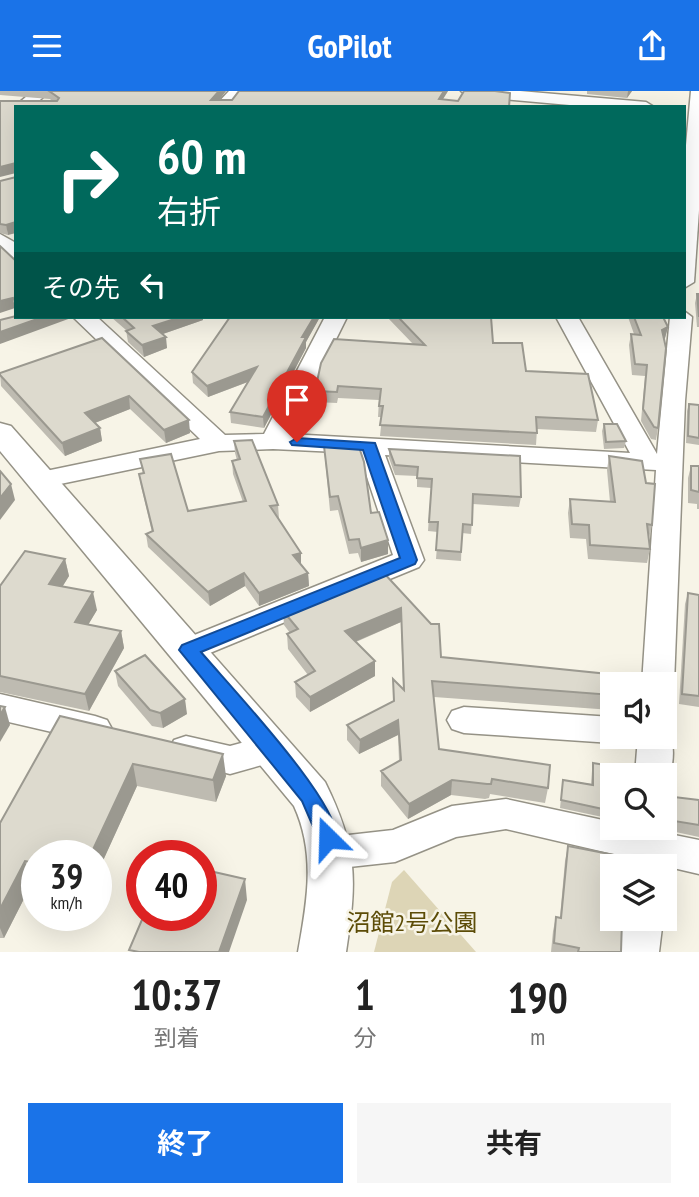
<!DOCTYPE html>
<html lang="ja">
<head>
<meta charset="utf-8">
<style>
	body { margin:0; font-family:"PT Sans Narrow","Noto Sans JP",sans-serif; background:#f6f6f6; color:#222; height:100vh; display:flex; flex-direction:column; font-size:26px; white-space:nowrap }
	* { box-sizing:border-box; margin:0 }
	p { font-size:23px; color:#767676 }
	.icon { flex:none; width:38px; height:38px; fill:none; stroke:currentColor; stroke-width:2; stroke-linecap:round; stroke-linejoin:round }
	.map { position:relative; height:861px; overflow:hidden }
	.side { display:flex; flex-direction:column; background:#fff; flex:1 }
	.side>* { flex:none }
	.top-card { position:absolute; left:14px; top:14px; width:672px; height:214px; border-radius:0px; box-shadow:0 7px 28px #0002; background:#00695c; color:#fff; overflow:hidden }
	.tools { position:absolute; left:600px; top:581px; display:grid; gap:14px }
	.tools a { display:grid; place-items:center; width:77px; height:77px; border-radius:0px; background:#fff; box-shadow:0 7px 28px #0002; font-size:35px }
	.speed { position:absolute; left:21px; top:749px; display:flex; gap:14px; font-size:35px; font-weight:700; text-align:center }
	.speed>* { display:grid; place-content:center; width:91px; height:91px; border-radius:50%; background:#fff; box-shadow:0 7px 28px #0002; line-height:1 }
	.speed small { font-size:18px; font-weight:400 }
	.speed .limit { border:10px solid #d22; background:#fff; color:#111 }
	.pin { position:absolute; display:grid; place-items:center; width:60px; height:60px; color:#fff; margin:-72px -30px; border-radius:50% 50% 50% 0; rotate:-45deg; box-shadow:0 0 7px #0007 }
	.pin .icon { rotate:45deg }
	.me { position:absolute; width:77px; margin:-38px; rotate:338deg; stroke-linejoin:round; filter:drop-shadow(0 0 5px #0008) }
	.turn { display:flex; align-items:center; gap:24px; height:147px; padding:0 28px; font-size:32px }
	.turn .icon { width:91px; height:91px; stroke-width:2.5 }
	.turn b { display:block; font-size:49px; line-height:60px }
	.then { display:flex; align-items:center; height:66px; padding:0 28px; background:#0003; gap:14px; font-size:26px }
	.eta { display:flex; justify-content:space-evenly; align-items:center; height:119px; text-align:center }
	.eta b { font-size:42px; font-weight:700; line-height:49px }
	.button { display:flex; gap:14px; margin-top:auto; padding:14px 28px }
	.button a { flex:1; height:80px; border-radius:0px; background:#1a73e8; color:#fff; font-size:28px; font-weight:700; line-height:80px; text-align:center }
	.button a+a { background:#f6f6f6; color:#222 }
	header { display:flex; justify-content:space-between; align-items:center; height:91px; padding:0 28px; background:#1a73e8; color:#fff; font-size:32px; font-weight:700 }
	.map>svg:first-child { display:block }
</style>
</head>
<body>
<header><svg class="icon" aria-label="menu" viewBox="0 0 24 24"><path d="M4 6h16M4 12h16M4 18h16"/></svg>GoPilot<svg class="icon" aria-label="share" viewBox="0 0 24 24"><path d="M12 15V3M7 8l5-5 5 5M5 13v7h14v-7"/></svg></header>
<div class="map">
<svg width="699" height="861" viewBox="0 0 699 861">
	<rect width="100%" height="100%" fill="#f7f4e7"/>
	<path fill="#ddd5b6" d="M404,779L476,861H374L392,791Z"/>
	<g fill="none" stroke-linecap="round" stroke-linejoin="round">
		<defs>
			<g id="minor">
				<path d="M33,0H50L32,16H16V18L14,16Z"/>
				<path d="M229,0H245L231,16H214Z"/>
				<path d="M461,0H520L646,11L654,16H592L469,5Z"/>
				<path d="M691,0H699V119L694,191L684,197V76Z"/>
				<path d="M0,143L16,152V169L0,159Z"/>
				<path d="M684,220L692,226L685,310L674,593L665,603V593H642L656,379L385,364L424,469L419,476L188,571L177,567L172,559L177,551L393,464L359,362L273,358L219,360L41,397L32,395L28,389L32,383L41,381L200,348L73,226H97L225,344L264,343L325,226H347L289,343L630,362L556,226H578L657,363L670,226H684Z"/>
				<path d="M0,603L95,625L107,629L112,638L107,647L95,651L0,629Z"/>
				<path d="M464,616L612,626V646H626L612,652L464,642L452,638L447,629L452,620Z"/>
				<path d="M665,636C677,648 674,680 665,694V684H635L638,646H665Z"/>
				<path d="M271,644L283,648L288,658L283,668L230,683L174,669L169,659L174,649L186,645L230,655Z"/>
				<path d="M506,708L612,731V737H640L699,749V783L506,738L456,746L395,771L331,778L318,774L312,762L318,750L331,746L393,739L452,715Z"/>
				<path d="M623,828H663L659,861H619Z"/>
			</g>
			<path id="tertiary" d="M0,332L11,335L325,691C358,758 357,789 346,861H298C307,811 316,763 294,715L0,360Z"/>
		</defs>
		<use href="#minor" stroke="#959286" stroke-width="3"/>
		<use href="#tertiary" stroke="#959286" stroke-width="3"/>
		<use href="#minor" fill="#fff" fill-rule="evenodd"/>
		<use href="#tertiary" fill="#fff" fill-rule="evenodd"/>
	</g>
	<g fill="#bebbb1">
		<path d="M0,0H226L219,9H232L239,0H448L443,8L52,10L50,8L0,4Z"/>
		<path d="M587,0H632L627,7L587,3Z"/>
		<path d="M0,90L8,144L0,142Z"/>
		<path d="M697,203H699V236H697L695,212Z"/>
		<path d="M111,226H203V229L163,243L167,257L144,266L128,251L126,239Z"/>
		<path d="M230,226H320L306,251V257L264,337L231,332L230,321L248,291L208,306L193,292L192,281Z"/>
		<path d="M387,226H491L493,252L526,280L598,329L596,341L537,338L536,354L380,345L382,326H378L379,309L338,307L337,312L315,311V300L413,253Z"/>
		<path d="M628,226H663L668,236L665,247L664,248L658,337L656,349L651,348L641,330L645,285L632,284L629,254L631,243H634Z"/>
		<path d="M102,247L190,342L166,352L130,318L95,332L100,337L102,350L65,365L1,295L0,282Z"/>
		<path d="M689,313L699,314V354L686,352L687,320Z"/>
		<path d="M604,333L626,350L624,357L604,358L602,340Z"/>
		<path d="M234,350L278,414L279,427H278L301,462V474L308,482L309,495L259,515L245,495L210,515L148,456L146,443L152,441L141,395L139,383L143,382L140,368L188,420L243,411L233,383L232,370L237,369L235,362Z"/>
		<path d="M324,355L371,422L388,463L361,471L358,462L349,463L338,419L330,420L325,368Z"/>
		<path d="M389,358L521,406L519,416L473,413L471,443L462,442L461,470L436,468L438,441L428,440L431,397L417,396V385L395,384L389,367Z"/>
		<path d="M609,365L652,434L649,447L650,458L647,472L588,468L586,448L570,447L568,422L570,408L610,411L607,379Z"/>
		<path d="M691,375H699V418H697V413L688,412V387Z"/>
		<path d="M65,468L69,485L62,496L97,519L88,534L121,540L124,557L89,620L0,601V495Z"/>
		<path d="M382,480L441,566L612,593V619L434,606L439,658L548,697L545,712L490,703L489,707L485,708L451,704L408,728L381,695V680L399,670L398,644L359,663L347,649V634L393,610V588L403,597L401,531L356,551L375,585L310,621L296,606L295,591L308,584L288,558L287,543L290,542L284,534L283,520Z"/>
		<path d="M688,502L699,504V616L679,613L685,513Z"/>
		<path d="M115,580L187,623L163,637L152,635L118,595Z"/>
		<path d="M60,625L226,685L216,711L137,695L96,785V765H37V793L32,792L4,847H0V732Z"/>
		<path d="M593,672L612,684V728L560,717L563,689L591,693L592,680Z"/>
		<path d="M674,706L699,709V746L671,740V716Z"/>
		<path d="M568,755L621,861H551L553,840L556,826H560L565,770Z"/>
	</g>
	<g fill="#9b9990">
		<path d="M219,0H226L214,16L211,9Z"/>
		<path d="M444,0H448L438,16L439,8Z"/>
		<path d="M628,0H632L627,7Z"/>
		<path d="M16,72V82L0,86V76Z"/>
		<path d="M16,131V142L8,144L6,134Z"/>
		<path d="M13,207L15,217L0,222V210Z"/>
		<path d="M43,226H72L71,227L0,253V241Z"/>
		<path d="M181,226H203V229L154,246L153,235Z"/>
		<path d="M314,226H320L306,251V257L264,337L263,326L302,246Z"/>
		<path d="M668,236L665,247L660,250L662,239Z"/>
		<path d="M166,246L167,257L144,266L142,254Z"/>
		<path d="M257,276L258,287L208,306L207,295Z"/>
		<path d="M129,305L130,318L87,335L85,322Z"/>
		<path d="M189,329L190,342L166,352L164,339Z"/>
		<path d="M100,337L102,350L65,365L62,352Z"/>
		<path d="M11,393L15,409L0,429V407Z"/>
		<path d="M388,449V463L361,471V457Z"/>
		<path d="M301,462V475L293,464Z"/>
		<path d="M65,468L69,485L53,511L49,493Z"/>
		<path d="M244,482L245,495L210,515L208,501Z"/>
		<path d="M308,482L309,495L259,515V502Z"/>
		<path d="M93,501L97,519L79,549L75,531Z"/>
		<path d="M401,517V531L345,555V540Z"/>
		<path d="M121,540L124,557L89,620L85,603Z"/>
		<path d="M375,570V585L310,621V606Z"/>
		<path d="M185,608L187,623L163,637L160,622Z"/>
		<path d="M5,616L10,634L0,651V624Z"/>
		<path d="M398,629V644L359,663L360,649Z"/>
		<path d="M223,663L226,685L216,711L213,689Z"/>
		<path d="M133,673L137,695L96,785V765H90Z"/>
		<path d="M452,689L451,704L408,728L409,713Z"/>
		<path d="M25,770L32,792L4,847L0,837V818Z"/>
		<path d="M245,788L247,809L229,861H219Z"/>
	</g>
	<g fill="#dddace" stroke="#9b9990" stroke-width="2">
		<path d="M49,0H219L211,9H232L239,0H444L439,8L458,10L464,0H495L510,2L509,16H16V72L0,76V10H57L59,7Z"/>
		<path d="M16,86V131L6,134L0,133V90Z"/>
		<path d="M0,155L16,170V212L13,207L0,210Z"/>
		<path d="M697,203H699V226Z"/>
		<path d="M16,225V226H43L0,241V229Z"/>
		<path d="M122,226H181L153,235L166,246L142,254L126,240L134,237Z"/>
		<path d="M230,226H314L302,246H306L263,326L230,321L257,276L207,295L192,281Z"/>
		<path d="M398,226H491L493,252H522L526,280L588,283L598,329L536,326L537,342L380,334L383,315H379L381,298L338,295L337,301L315,300L321,272L334,248L425,254Z"/>
		<path d="M634,226H663L668,236L662,239L666,257L658,337L654,336L643,318L647,274L635,273L631,243L641,244Z"/>
		<path d="M102,247L189,329L164,339L129,305L85,322L100,337L62,352L0,284V282Z"/>
		<path d="M689,313L699,314V347L688,345Z"/>
		<path d="M604,333H617L626,350L606,351Z"/>
		<path d="M252,349L278,414L270,415L301,462L293,464L308,482L259,502L244,482L208,501L146,443L153,440L139,383L144,382L140,368L171,363L188,420L246,410L232,370L240,368L234,350Z"/>
		<path d="M358,353L364,371L371,422L379,421L388,449L361,457L359,448L349,449L338,405L330,406L324,355Z"/>
		<path d="M389,358L520,365L521,406L473,403L472,434L463,433L461,461L436,459L438,431H429L432,388L417,387L418,376L395,374Z"/>
		<path d="M609,365L642,370L646,392L655,393L652,434L647,433L650,458L590,454L589,434L572,433L570,408L615,411Z"/>
		<path d="M691,375H699V401L691,399Z"/>
		<path d="M0,380L11,393L0,407Z"/>
		<path d="M25,460L65,468L49,493L93,501L75,531L121,540L85,603L0,585V495Z"/>
		<path d="M382,480L431,533H439L441,566L618,584L619,593H612V604L432,590L439,658L550,674L548,697L492,688L491,693H487L452,689L409,713L381,680L401,669L398,629L360,649L347,634L394,610L393,588L404,599L401,517L345,540L375,570L310,606L295,591L315,580L287,543L298,538L283,520Z"/>
		<path d="M688,502L699,504V605L682,603Z"/>
		<path d="M145,564L185,608L160,622L150,619L115,580Z"/>
		<path d="M0,615L5,616L0,624Z"/>
		<path d="M60,625L223,663L213,689L133,673L90,765H37V772L25,770L0,818V732Z"/>
		<path d="M593,672L629,678V684H612V720L561,709L563,689L593,694Z"/>
		<path d="M674,706L699,709V734L674,730Z"/>
		<path d="M568,755L625,766V775H612V828H622L621,861H578L579,857L554,852L556,826L561,827Z"/>
		<path d="M201,778L245,788L219,861H139L129,859L144,824H201Z"/>
	</g>
	<path fill="#1a73e8" stroke="#114b97" stroke-width="2" d="M297,347L375,352L417,469L415,473L201,561C225,590 351,722 336,754L328,756L321,754L302,710L179,559L182,554L400,467L363,359L292,354L290,351Z"/>
	<g text-anchor="middle" stroke-width="5" stroke-linejoin="round" paint-order="stroke">
		<g font-size="24" fill="#5c4c07" stroke="#f7f4e7">
			<text x="412" y="840">沼館2号公園</text>
		</g>
	</g>
</svg>
<div class="tools">
<a><svg class="icon" aria-label="sound" viewBox="0 0 24 24"><path d="M4 9h4l5-4v14l-5-4H4zM17 9q2 3 0 6"/></svg></a>
<a><svg class="icon" aria-label="search" viewBox="0 0 24 24"><circle cx="10" cy="10" r="6"/><path d="M15 15l6 6"/></svg></a>
<a><svg class="icon" aria-label="layers" viewBox="0 0 24 24"><path d="M12 4l9 5-9 5-9-5zM3 14l9 5 9-5"/></svg></a>
</div>
<div class="speed"><div>39<small>km/h</small></div><div class="limit">40</div></div>
<div class="pin" style="left:297px;top:351px;background:#d93025"><svg class="icon" aria-label="arrive" viewBox="0 0 24 24"><path d="M6 21V4h12l-3 4 3 4H6"/></svg></div>
<svg class="me" style="left:328px;top:747px" viewBox="-20 -20 40 40"><path d="M0-17L14 15 0 8-14 15z" fill="#1a73e8" stroke="#fff" stroke-width="4"/></svg>
<div class="top-card">
<div class="turn"><svg class="icon" aria-label="right" viewBox="0 0 24 24"><path d="M7 20v-9h11M14 6l5 5-5 5"/></svg><div><b>60 m</b>右折</div></div>
<div class="then">その先<svg class="icon" aria-label="left" viewBox="0 0 24 24"><path d="M17 20v-9H6M10 6l-5 5 5 5"/></svg></div>
</div>
</div>
<section class="side">
<div class="eta">
<div><b>10:37</b><p>到着</p></div>
<div><b>1</b><p>分</p></div>
<div><b>190</b><p>m</p></div>
</div>
<div class="button"><a>終了</a><a>共有</a></div>
</section>
</body>
</html>
